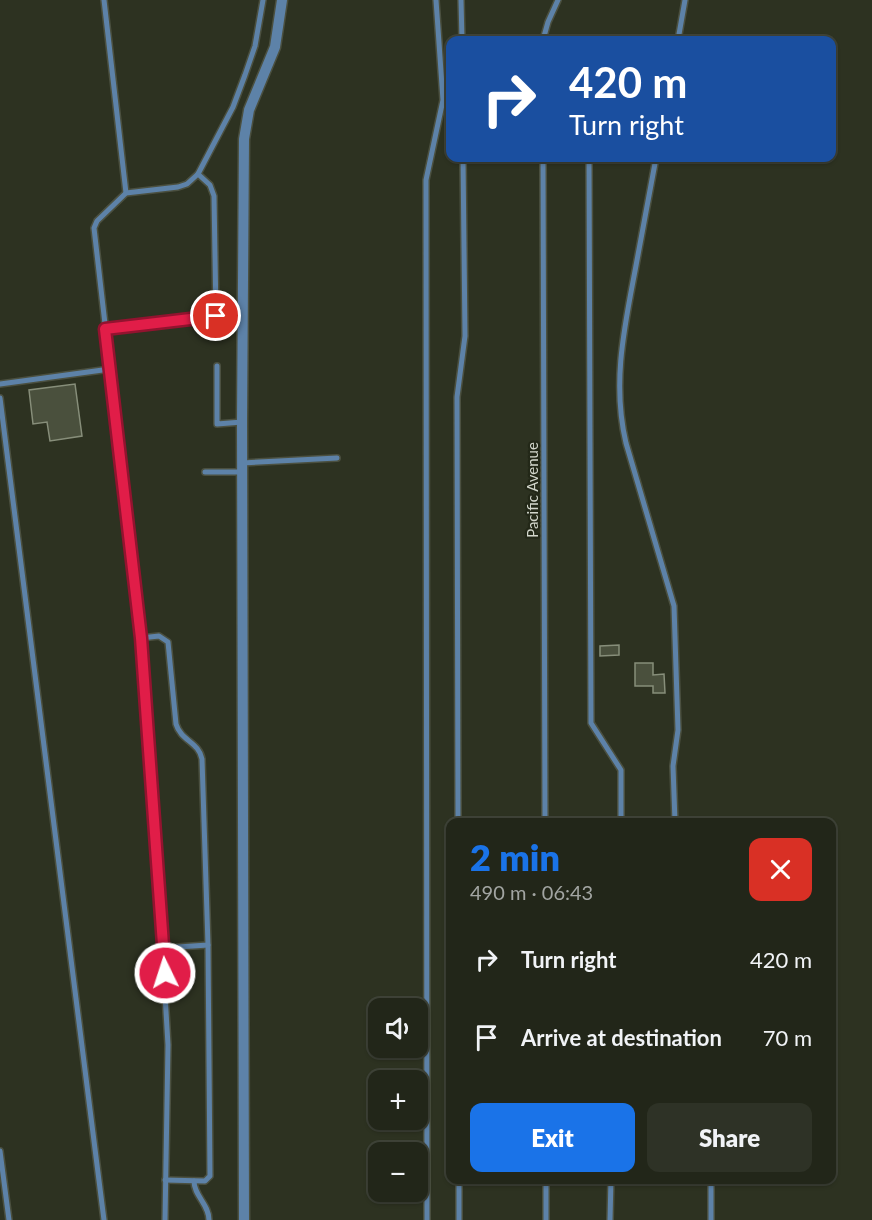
<!DOCTYPE html>
<html lang="en">
<head>
<meta charset="utf-8">
<style>
	body { margin:0; font-family:Lato,sans-serif; background:#2e3226; color:#f1f3f6; height:100vh; display:flex; flex-direction:column; font-size:22px; white-space:nowrap }
	* { box-sizing:border-box; margin:0 }
	p { font-size:20px; color:#a2a5a2 }
	.icon { flex:none; width:33px; height:33px; fill:none; stroke:currentColor; stroke-width:2; stroke-linecap:round; stroke-linejoin:round }
	.map { position:relative; flex:1; overflow:hidden }
	.details { position:absolute; left:446px; top:818px; width:390px; height:366px; display:flex; flex-direction:column; background:#222619; border-radius:12px; box-shadow:0 2px 4px #0004,0 0 0 2px #3f4338 }
	.details>* { flex:none }
	.banner { position:absolute; left:446px; top:36px; width:390px; height:126px; border-radius:12px; box-shadow:0 2px 4px #0004,0 0 0 2px #3f4338; background:#1a4fa0; color:#fff; overflow:hidden }
	.controls { position:absolute; left:368px; top:998px; display:grid; gap:12px }
	.controls a { display:grid; place-items:center; width:60px; height:60px; border-radius:12px; background:#222619; box-shadow:0 2px 4px #0004,0 0 0 2px #3f4338; font-size:30px }
	.pin { position:absolute; display:grid; place-items:center; width:51px; height:51px; color:#fff; margin:-26px; border:3px solid #fff; border-radius:50%; box-shadow:0 2px 6px #0007 }
	.me { position:absolute; width:66px; margin:-33px; rotate:356deg; stroke-linejoin:round; filter:drop-shadow(0 0 4px #0008) }
	.turn { display:flex; align-items:center; gap:21px; height:126px; padding:0 24px; font-size:27px }
	.turn .icon { width:78px; height:78px; stroke-width:2.5 }
	.turn b { display:block; font-size:42px; line-height:51px }
	.round { display:grid; place-items:center; flex:none; width:63px; height:63px; border-radius:12px; background:#2e3226 }
	.headline { display:flex; align-items:center; justify-content:space-between; height:102px; padding:0 24px }
	h1 { font-size:36px; font-weight:800; line-height:45px; color:#1a73e8 }
	.primary-button { display:flex; gap:12px; margin-top:auto; padding:12px 24px }
	.primary-button a { flex:1; height:69px; border-radius:12px; background:#1a73e8; color:#fff; font-size:24px; font-weight:800; line-height:69px; text-align:center }
	.primary-button a+a { background:#2e3226; color:#f1f3f6 }
	ul { padding:0; list-style:none }
	li { display:flex; align-items:center; gap:18px; height:78px; padding:0 24px }
	li div { flex:1 }
	li b { display:block; font-size:22px }
	li em { font-style:normal }
	.map>svg:first-child { display:block }
</style>
</head>
<body>
<div class="map">
<svg width="872" height="1220" viewBox="0 0 872 1220">
	<rect width="100%" height="100%" fill="#2d3221"/>
	<g fill="#4a503d" stroke="#878e7a" stroke-width="1.5">
		<path d="M75,384L82,436L50,441L47,422L33,424L29,390Z"/>
		<path d="M619,645V655L600,656V646Z"/>
		<path d="M635,663H653V675L664,674L665,693H653V686H635Z"/>
	</g>
	<g fill="none" stroke-linecap="round" stroke-linejoin="round">
		<defs>
			<g id="lane">
				<path d="M104,0L126,193"/>
				<path d="M461,0L462,40"/>
				<path d="M543,40L548,22L558,0"/>
				<path d="M678,40L685,0"/>
				<path d="M543,158L545,822"/>
				<path d="M589,158L591,723L621,770V822"/>
				<path d="M656,158C649,195 642,233 635,271C624,329 612,384 626,443L674,606L678,730L673,766L675,822"/>
				<path d="M105,329L216,316L214,196L210,185L198,174"/>
				<path d="M217,366V424L242,422"/>
				<path d="M0,384L110,369"/>
				<path d="M0,398L104,1220"/>
				<path d="M242,463L337,458"/>
				<path d="M205,472H242"/>
				<path d="M141,638L159,636L168,642L176,724C181,741 199,742 202,759L208,945L210,1176L205,1181L165,1180"/>
				<path d="M458,822L457,397L465,336L463,158"/>
				<path d="M163,948L208,945"/>
				<path d="M0,1151L9,1220"/>
				<path d="M459,1179V1220"/>
				<path d="M546,1179V1220"/>
				<path d="M711,1179V1220"/>
				<path d="M194,1181C194,1196 209,1204 209,1220"/>
				<path d="M165,1220L168,1045L156,842L141,638L94,228L97,221L126,193L178,187L187,184L198,174L233,107L245,75L255,46L263,0"/>
				<path d="M427,1220L426,180L443,100L436,0"/>
				<path d="M610,1220L611,1179"/>
			</g>
			<path id="street" d="M244,1220L242,422L244,139L249,110L275,47L282,0"/>
		</defs>
		<use href="#lane" stroke="#4b5040" stroke-width="8"/>
		<use href="#street" stroke="#4b5040" stroke-width="13"/>
		<use href="#lane" stroke="#5d82a8" stroke-width="5"/>
		<use href="#street" stroke="#5d82a8" stroke-width="10"/>
	</g>
	<g fill="none" stroke-linecap="round" stroke-linejoin="round">
		<defs>
			<path id="route" d="M165,973L141,638L105,329L216,316"/>
		</defs>
		<use href="#route" stroke="#92132f" stroke-width="15"/>
		<use href="#route" stroke="#e11d48" stroke-width="10"/>
	</g>
	<g text-anchor="middle" stroke-width="4.5" stroke-linejoin="round" paint-order="stroke">
		<g font-size="15" fill="#d2d6cb" stroke="#232818">
			<text transform="translate(533 490) rotate(-90)" y="5">Pacific Avenue</text>
		</g>
	</g>
</svg>
<div class="controls">
<a><svg class="icon" aria-label="sound" viewBox="0 0 24 24"><path d="M4 9h4l5-4v14l-5-4H4zM17 9q2 3 0 6"/></svg></a>
<a>+</a>
<a>−</a>
</div>
<div class="pin" style="left:216px;top:316px;background:#d93025"><svg class="icon" aria-label="arrive" viewBox="0 0 24 24"><path d="M6 21V4h12l-3 4 3 4H6"/></svg></div>
<svg class="me" style="left:165px;top:973px" viewBox="-20 -20 40 40"><circle r="17" fill="#e11d48" stroke="#fff" stroke-width="3"/><path d="M0-11L8 9 0 5-8 9z" fill="#fff"/></svg>
<div class="banner">
<div class="turn"><svg class="icon" aria-label="right" viewBox="0 0 24 24"><path d="M7 20v-9h11M14 6l5 5-5 5"/></svg><div><b>420 m</b>Turn right</div></div>
</div>
<section class="details">
<div class="headline"><div><h1>2 min</h1><p>490 m · 06:43</p></div><a class="round" style="background:#d93025;color:#fff"><svg class="icon" aria-label="close" viewBox="0 0 24 24"><path d="M6 6l12 12M18 6L6 18"/></svg></a></div>
<ul>
<li><svg class="icon" aria-label="right" viewBox="0 0 24 24"><path d="M7 20v-9h11M14 6l5 5-5 5"/></svg><div><b>Turn right</b></div><em>420 m</em></li>
<li><svg class="icon" aria-label="arrive" viewBox="0 0 24 24"><path d="M6 21V4h12l-3 4 3 4H6"/></svg><div><b>Arrive at destination</b></div><em>70 m</em></li>
</ul>
<div class="primary-button"><a>Exit</a><a>Share</a></div>
</section>
</div>
</body>
</html>
